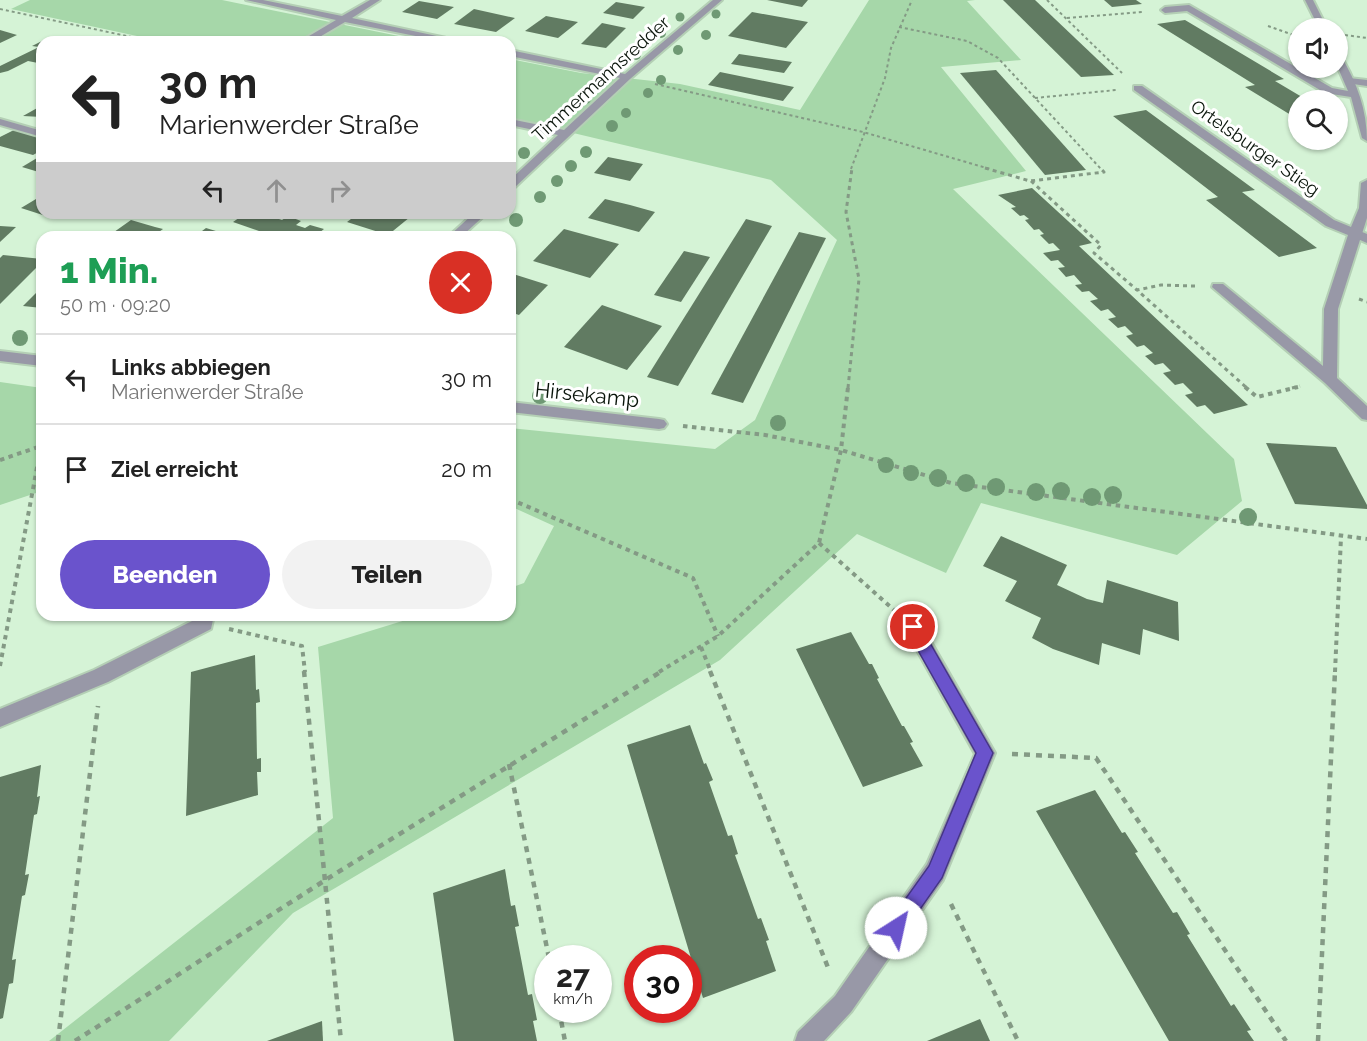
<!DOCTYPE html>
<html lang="de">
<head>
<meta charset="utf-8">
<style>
	body { margin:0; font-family:Raleway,sans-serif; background:#f2f2f2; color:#222; height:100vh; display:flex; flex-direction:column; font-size:22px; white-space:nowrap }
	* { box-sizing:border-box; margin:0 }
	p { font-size:20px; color:#767676 }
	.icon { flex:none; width:33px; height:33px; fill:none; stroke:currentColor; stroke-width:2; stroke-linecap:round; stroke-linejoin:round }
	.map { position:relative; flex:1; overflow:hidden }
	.panel { position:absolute; left:36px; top:231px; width:480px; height:390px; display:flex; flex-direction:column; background:#fff; border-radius:18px; box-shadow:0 2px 4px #0004 }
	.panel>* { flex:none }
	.hud { position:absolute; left:36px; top:36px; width:480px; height:183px; border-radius:18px; box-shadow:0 2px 4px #0004; background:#fff; color:#222; overflow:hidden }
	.buttons { position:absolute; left:1288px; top:18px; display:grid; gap:12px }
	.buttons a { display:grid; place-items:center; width:60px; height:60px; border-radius:50%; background:#fff; box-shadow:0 2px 4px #0004; font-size:30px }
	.speed { position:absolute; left:534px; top:945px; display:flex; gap:12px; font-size:30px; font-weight:700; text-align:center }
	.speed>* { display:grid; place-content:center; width:78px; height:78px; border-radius:50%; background:#fff; box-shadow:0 2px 4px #0004; line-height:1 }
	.speed small { font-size:15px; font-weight:400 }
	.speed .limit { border:9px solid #d22; background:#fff; color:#111 }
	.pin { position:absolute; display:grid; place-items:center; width:51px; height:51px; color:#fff; margin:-26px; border:3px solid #fff; border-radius:50%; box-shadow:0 2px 6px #0007 }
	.me { position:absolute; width:66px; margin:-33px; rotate:35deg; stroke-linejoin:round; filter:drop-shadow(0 0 4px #0008) }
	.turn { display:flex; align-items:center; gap:21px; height:126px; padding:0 24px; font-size:27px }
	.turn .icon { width:78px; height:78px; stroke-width:2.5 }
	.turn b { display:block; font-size:42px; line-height:51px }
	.lanes { display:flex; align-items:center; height:57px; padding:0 24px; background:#0003; justify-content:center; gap:30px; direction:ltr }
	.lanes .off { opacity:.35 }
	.round { display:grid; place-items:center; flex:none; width:63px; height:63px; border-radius:32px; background:#f2f2f2 }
	.head { display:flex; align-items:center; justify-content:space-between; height:102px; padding:0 24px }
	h1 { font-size:36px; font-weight:800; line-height:45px; color:#1e9e55 }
	.button { display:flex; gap:12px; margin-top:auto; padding:12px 24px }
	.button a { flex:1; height:69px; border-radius:36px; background:#6a53cc; color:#fff; font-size:24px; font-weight:800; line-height:69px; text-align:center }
	.button a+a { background:#f2f2f2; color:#222 }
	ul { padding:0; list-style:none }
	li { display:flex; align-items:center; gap:18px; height:90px; padding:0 24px; border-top:2px solid #e0e0e0 }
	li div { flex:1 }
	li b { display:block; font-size:22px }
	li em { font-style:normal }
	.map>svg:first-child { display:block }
</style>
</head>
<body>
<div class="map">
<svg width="1367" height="1041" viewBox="0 0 1367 1041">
	<rect width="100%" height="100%" fill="#d5f3d6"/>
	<g fill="#a6d7a9">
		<path d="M30,0H222L428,42H165L11,9Z"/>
		<path d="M869,0H975L967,1L1021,60L941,67L1026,171L953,189L1234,459L1242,501L1177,555L981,503L946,573L857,534L720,660L293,913L169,1041H49L333,818L318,647L422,615H510V588L524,583L554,526L510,506V428L715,449L755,420L837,240L771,180L510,118V59L581,73L680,84L800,110Z"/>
		<path d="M0,382L42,388V491L0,505Z"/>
	</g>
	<g fill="#617b62">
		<path d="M767,0H808L802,7Z"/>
		<path d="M1003,0H1035L1114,75L1081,77Z"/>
		<path d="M1104,0H1136L1142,4L1112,7Z"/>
		<path d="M419,1L454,7L437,19L402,12Z"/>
		<path d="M616,2L645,7L633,19L603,13Z"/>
		<path d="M474,9L515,18L496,32L454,24Z"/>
		<path d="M752,12L808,22L786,48L728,36Z"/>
		<path d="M546,16L578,22L558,38L525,31Z"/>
		<path d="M1185,20L1284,79L1275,81L1307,100H1299V120L1245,87L1255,85L1157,24Z"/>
		<path d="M602,23L626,28L606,48L581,44Z"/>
		<path d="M0,30L17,35L0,43Z"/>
		<path d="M48,38L55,39L42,42V60L38,63L28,61L8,71L0,73V66L39,47L32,46Z"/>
		<path d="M739,54L792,62L784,73L731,64Z"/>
		<path d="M996,70L1053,133L1086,170L1045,175L960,73Z"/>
		<path d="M720,72L794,87L783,101L708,85Z"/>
		<path d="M39,107H42V121L37,120L42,117L23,116Z"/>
		<path d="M1146,110L1255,190L1242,192L1317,248L1279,257L1206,200L1218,197L1113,116Z"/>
		<path d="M14,130L42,137V150L33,155L0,146V137Z"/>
		<path d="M42,155V173L22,167Z"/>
		<path d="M608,157L643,164L630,181L594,173Z"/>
		<path d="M1032,188L1092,243L1079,246L1248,405L1214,414L1205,405L1197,407L1185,395L1193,393L1183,383L1175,385L1163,373L1171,371L1163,363L1155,365L1145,356L1153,353L1144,345L1137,347L1126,336L1133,334L1125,326L1118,328L1108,319L1116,317L1108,309L1101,311L1090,301L1098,299L1089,291L1082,292L1075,285L1082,284L1074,275L1066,277L1058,268L1065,267L1058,260L1051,261L1043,253L1060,250L1053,243L1049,244L1040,235L1044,234L1039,229L1034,230L1025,220L1029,219L1024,215L1020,216L1011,208L1016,207L998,195Z"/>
		<path d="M41,196L42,213H56L49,217L21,208Z"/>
		<path d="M605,199L630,205L655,212L639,232L588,218Z"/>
		<path d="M246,213H279L273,217L282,220L288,216L301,221L296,225L305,228L310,225L324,229L314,237H276L233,222Z"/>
		<path d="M359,213H415L388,235L347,222Z"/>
		<path d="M746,219L772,226L678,386L647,377Z"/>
		<path d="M131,220L155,227L163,229L152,237H107Z"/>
		<path d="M0,226L16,227L0,242Z"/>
		<path d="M206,228L229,235L225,237H179L188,231L198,234Z"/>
		<path d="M564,229L619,244L590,278L533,261Z"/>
		<path d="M799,232L826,238L743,403L711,394Z"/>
		<path d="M684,251L710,257L681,302L654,295Z"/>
		<path d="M3,255L42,259V262L0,304V258Z"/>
		<path d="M510,273L548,285L519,315L510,312Z"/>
		<path d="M42,287V308L23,306Z"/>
		<path d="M602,305L662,326L627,370L564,347Z"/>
		<path d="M1266,443L1336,447L1367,505V509L1295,504Z"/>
		<path d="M1001,536L1067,565L1057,585L1087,599L1103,603L1107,580L1178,602L1179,641L1143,629L1140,655L1102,643L1099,665L1053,649L1032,638L1041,618L1005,601L1017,581L983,566Z"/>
		<path d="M851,632L869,664H872L879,678L877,679L902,726H904L913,742L910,743L923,766L863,787L796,649Z"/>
		<path d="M255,655L256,690L259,689L260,702L256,703L257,759L261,758V772H257L258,795L186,816L191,672Z"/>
		<path d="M690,725L704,764L706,763L713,780L709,782L728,836L732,835L738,854L735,855L758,919L761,918L769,940L766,941L776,971L703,998L627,745Z"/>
		<path d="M41,765L37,797L40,796L37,814L34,815L25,875L29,874L25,895L22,896L12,960L16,959L13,983L9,984L3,1018L0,1019V777Z"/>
		<path d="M1095,790L1122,833L1125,832L1138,852L1135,853L1173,913L1177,912L1190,934L1187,935L1231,1006L1234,1004L1251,1030L1247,1031L1254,1041H1169L1036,811Z"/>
		<path d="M505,869L511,906L515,905L519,926L515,927L528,995L532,994L537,1020L533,1021L537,1041H454L433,893Z"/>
		<path d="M980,1019L990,1041H927Z"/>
		<path d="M322,1021L323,1041H267Z"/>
	</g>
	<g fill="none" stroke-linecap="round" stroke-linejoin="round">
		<defs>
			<g id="service">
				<path d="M1349,78L1367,80V86L1346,83V79Z"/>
				<path d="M0,119L42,131V137L0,125Z"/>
				<path d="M1355,229L1367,234V243L1351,236V230Z"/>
			</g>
			<g id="minor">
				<path d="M246,0H263L342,16L370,0H380L352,18L465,42H446L345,22L311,42H299L336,20Z"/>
				<path d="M713,0H722L630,79L514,188L510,189V180L558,135L510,125V119L564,130L620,78L510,56V50L625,74Z"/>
				<path d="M1305,0H1313L1327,28H1319Z"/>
				<path d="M1189,5L1332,88L1348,91L1338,68V55L1341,56C1357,83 1367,110 1367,141L1362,138L1351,97L1325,93L1187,11L1165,13L1161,10L1165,7Z"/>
				<path d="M1134,86H1142L1334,220L1351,227L1359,208L1361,183L1367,180V218L1338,309L1337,378L1367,406V420L1362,419L1325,383L1212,287L1213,284H1223L1323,366L1324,309L1348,235L1326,226L1134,90Z"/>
				<path d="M474,213H487L461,237H448Z"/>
				<path d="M0,351L42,356V366L0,361Z"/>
				<path d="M510,402L659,419L664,420L667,424L664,428L659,429L510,412Z"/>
				<path d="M196,615H214L211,629L108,682L0,727V709L94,670L196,619Z"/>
				<path d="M913,619L919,621L995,753L943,880L851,1012L824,1041H795L798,1032L835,996L927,864L975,754L904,627L907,621Z"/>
			</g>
		</defs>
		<use href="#service" stroke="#b4cfb5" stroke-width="4"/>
		<use href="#minor" stroke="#b4cfb5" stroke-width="4"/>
		<g stroke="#849a85" stroke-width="2" stroke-dasharray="3 3" stroke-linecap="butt">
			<path d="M1047,0L1122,73"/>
			<path d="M0,9L155,42"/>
			<path d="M1067,18L1143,12"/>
			<path d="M1268,26L1299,37"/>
			<path d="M899,27L967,41L998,58L1101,169"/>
			<path d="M1345,35L1367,38"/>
			<path d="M655,84L863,132L990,169"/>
			<path d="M1035,98L1116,90"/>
			<path d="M851,169L885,78L891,48L912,0"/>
		</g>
		<g stroke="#849a85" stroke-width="3" stroke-dasharray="4 4" stroke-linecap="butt">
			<path d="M985,168L1030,181L1104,172L1100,168"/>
			<path d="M1031,181L1101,245L1094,253L1137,290"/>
			<path d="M1195,286L1161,285L1137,290L1247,388"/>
			<path d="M1359,299L1367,302"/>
			<path d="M848,388L859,279L846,212L852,168"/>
			<path d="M1292,388L1300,386"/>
		</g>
		<g stroke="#849a85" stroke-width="4" stroke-dasharray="4.5 4.5" stroke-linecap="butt">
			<path d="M1245,387L1257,397L1298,387"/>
			<path d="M683,426L765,435L841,450L951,483L1367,539"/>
			<path d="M0,460L41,446"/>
			<path d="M510,499L693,578L718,636"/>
			<path d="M819,543L894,610"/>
			<path d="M229,629L302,646L305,672"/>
			<path d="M701,647L711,672"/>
			<path d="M0,666L41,446"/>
			<path d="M659,672L718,636L819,543L841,450L848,387"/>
			<path d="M1335,672L1341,537"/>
		</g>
		<g stroke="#849a85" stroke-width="4.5" stroke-dasharray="6 6" stroke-linecap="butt">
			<path d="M304,671L341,1041"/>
			<path d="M710,671L829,970"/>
			<path d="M1012,754L1096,758L1286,1041"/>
			<path d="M509,764L549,958"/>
			<path d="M951,904L1018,1041"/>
			<path d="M559,1010L565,1041"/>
			<path d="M58,1041L98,706"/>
			<path d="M75,1041L327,879L662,671"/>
			<path d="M1318,1041L1335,671"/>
		</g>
		<use href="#service" fill="#9898a7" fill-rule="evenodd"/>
		<use href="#minor" fill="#9898a7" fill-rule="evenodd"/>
	</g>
	<g fill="#6f9974">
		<circle cx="716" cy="14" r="4.5"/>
		<circle cx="680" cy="17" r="4.5"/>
		<circle cx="661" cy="33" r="5"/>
		<circle cx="706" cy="35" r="5"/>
		<circle cx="678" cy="50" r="5"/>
		<circle cx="636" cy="55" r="5"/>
		<circle cx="661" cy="80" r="5"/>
		<circle cx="648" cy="93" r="5"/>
		<circle cx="586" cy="99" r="5"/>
		<circle cx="626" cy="113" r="5"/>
		<circle cx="612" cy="126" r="6"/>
		<circle cx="586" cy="152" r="6"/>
		<circle cx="524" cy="153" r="6"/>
		<circle cx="571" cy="166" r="6"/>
		<circle cx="557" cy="181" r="6"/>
		<circle cx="540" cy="197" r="6"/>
		<circle cx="516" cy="220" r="7"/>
		<circle cx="20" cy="338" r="8"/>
		<circle cx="540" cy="396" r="8"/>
		<circle cx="632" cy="401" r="8"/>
		<circle cx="778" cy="423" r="8"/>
		<circle cx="886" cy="465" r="8"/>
		<circle cx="911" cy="473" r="8"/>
		<circle cx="938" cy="478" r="9"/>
		<circle cx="966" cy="483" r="9"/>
		<circle cx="996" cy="487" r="9"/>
		<circle cx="1061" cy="491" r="9"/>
		<circle cx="1036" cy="492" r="9"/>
		<circle cx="1113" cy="495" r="9"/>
		<circle cx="1092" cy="497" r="9"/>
		<circle cx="1248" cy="517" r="9"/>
	</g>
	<path fill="#6a53cc" stroke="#453685" stroke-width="1.5" d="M913,620L918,622L993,753L942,878L902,935L896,938L889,935L886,928L889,922L929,866L976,753L907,631L905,627L907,622Z"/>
	<g text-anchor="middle" stroke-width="6" stroke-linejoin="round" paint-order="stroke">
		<g font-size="18" fill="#09140a" stroke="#fff">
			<text transform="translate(601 79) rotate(-42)" y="6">Timmermannsredder</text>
			<text transform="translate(1255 148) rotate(35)" y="6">Ortelsburger Stieg</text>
		</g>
		<g font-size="21" fill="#09140a" stroke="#fff">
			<text transform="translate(587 395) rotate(6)" y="7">Hirsekamp</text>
		</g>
	</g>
</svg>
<div class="buttons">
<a><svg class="icon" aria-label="sound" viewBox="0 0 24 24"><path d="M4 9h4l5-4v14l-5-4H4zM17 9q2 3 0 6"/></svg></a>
<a><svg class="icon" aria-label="search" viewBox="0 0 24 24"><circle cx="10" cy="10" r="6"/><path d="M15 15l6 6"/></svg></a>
</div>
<div class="speed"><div>27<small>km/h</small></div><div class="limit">30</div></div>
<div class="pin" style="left:913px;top:627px;background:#d93025"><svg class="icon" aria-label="arrive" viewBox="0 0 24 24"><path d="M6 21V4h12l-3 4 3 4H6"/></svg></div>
<svg class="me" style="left:896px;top:928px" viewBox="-20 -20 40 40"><circle r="19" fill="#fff"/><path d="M0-13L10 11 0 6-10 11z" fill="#6a53cc"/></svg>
<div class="hud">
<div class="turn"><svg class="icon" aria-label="left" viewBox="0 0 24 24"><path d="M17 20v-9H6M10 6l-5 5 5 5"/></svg><div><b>30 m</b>Marienwerder Straße</div></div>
<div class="lanes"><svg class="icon" aria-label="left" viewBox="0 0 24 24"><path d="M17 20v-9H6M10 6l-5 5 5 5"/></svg><svg class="icon off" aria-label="ahead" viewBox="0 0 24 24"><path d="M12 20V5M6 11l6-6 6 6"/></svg><svg class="icon off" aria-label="right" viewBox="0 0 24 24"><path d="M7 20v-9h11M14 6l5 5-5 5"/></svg></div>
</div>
<section class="panel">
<div class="head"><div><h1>1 Min.</h1><p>50 m · 09:20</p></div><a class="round" style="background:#d93025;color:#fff"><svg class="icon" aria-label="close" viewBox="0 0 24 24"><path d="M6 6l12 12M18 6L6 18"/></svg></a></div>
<ul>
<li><svg class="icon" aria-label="left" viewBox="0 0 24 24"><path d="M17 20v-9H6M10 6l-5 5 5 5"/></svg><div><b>Links abbiegen</b><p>Marienwerder Straße</p></div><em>30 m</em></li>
<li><svg class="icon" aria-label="arrive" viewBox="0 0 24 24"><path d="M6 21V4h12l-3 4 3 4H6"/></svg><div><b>Ziel erreicht</b></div><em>20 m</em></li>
</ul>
<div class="button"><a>Beenden</a><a>Teilen</a></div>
</section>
</div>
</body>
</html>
